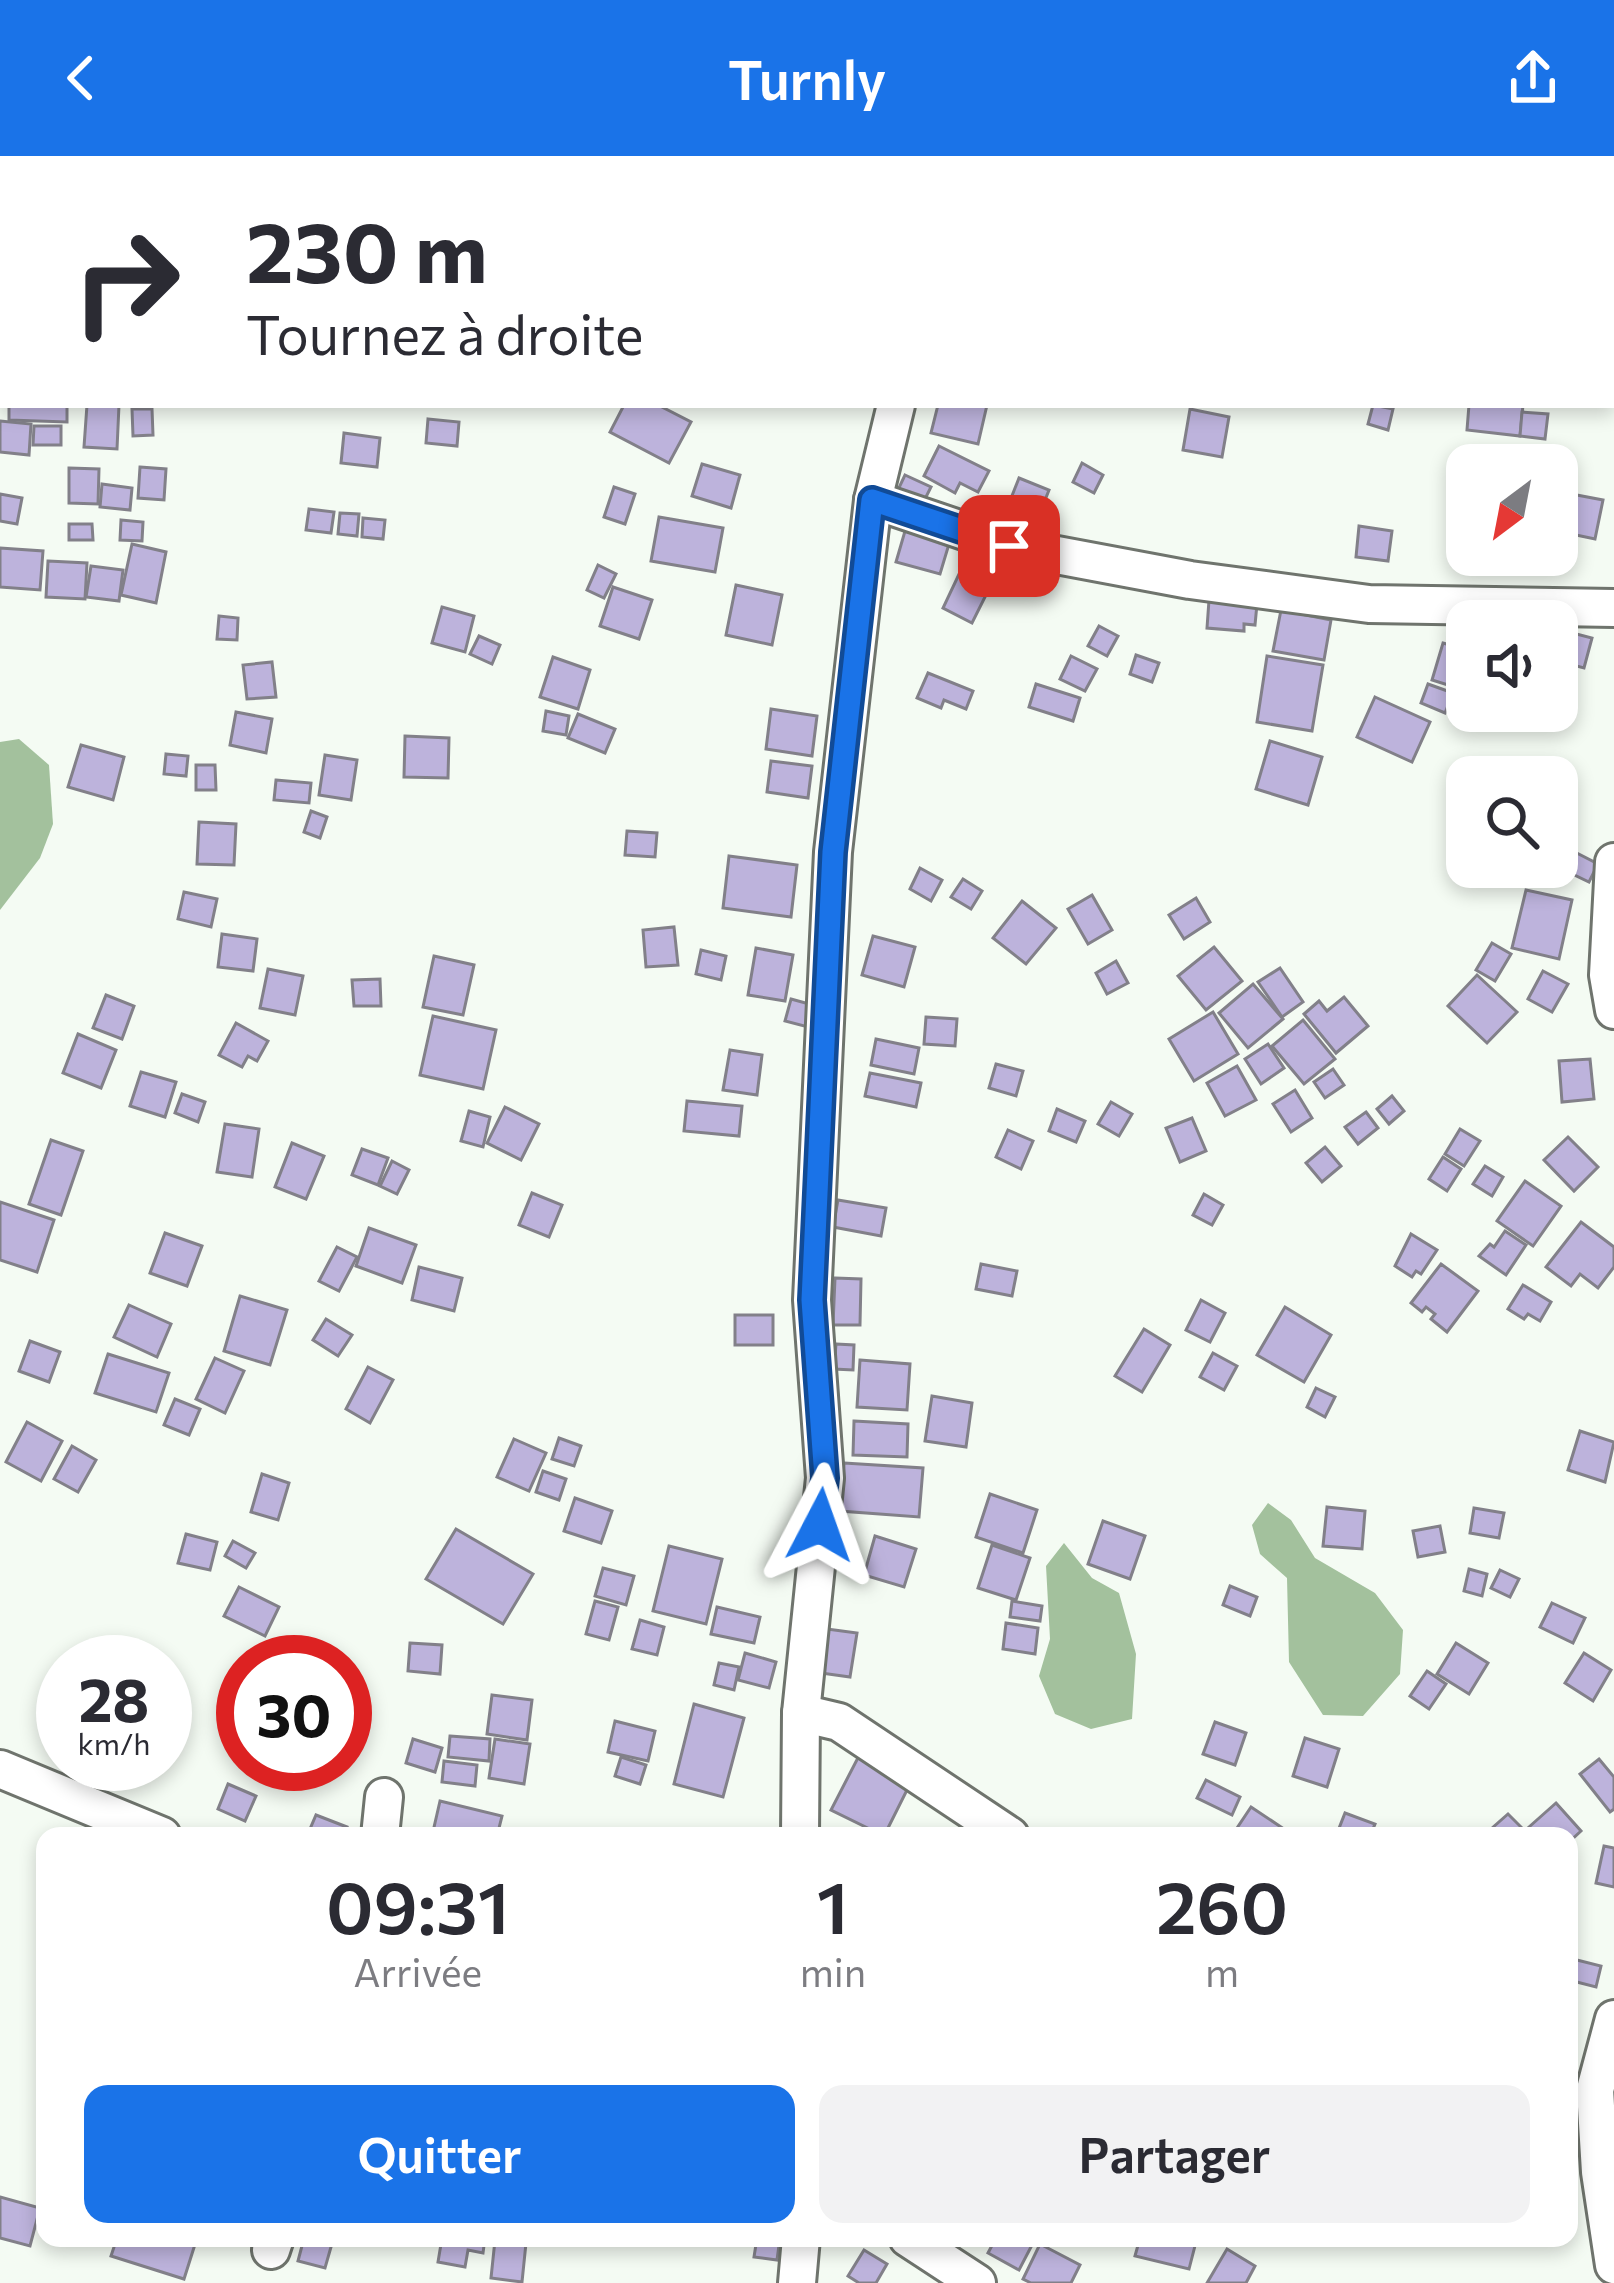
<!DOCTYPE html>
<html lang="fr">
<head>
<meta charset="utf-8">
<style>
	body { margin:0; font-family:Commissioner,sans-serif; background:#f2f2f3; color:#2b2b33; height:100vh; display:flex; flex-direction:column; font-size:45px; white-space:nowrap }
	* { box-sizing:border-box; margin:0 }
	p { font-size:39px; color:#7c7c81 }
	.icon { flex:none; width:66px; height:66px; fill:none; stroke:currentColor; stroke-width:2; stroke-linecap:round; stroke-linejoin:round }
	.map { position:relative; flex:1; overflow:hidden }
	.drawer { position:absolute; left:36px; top:1671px; width:1542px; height:420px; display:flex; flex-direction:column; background:#fff; border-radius:24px; box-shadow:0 6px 18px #0003 }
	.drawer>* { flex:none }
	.top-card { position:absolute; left:0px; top:0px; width:1614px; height:252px; box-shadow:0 6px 18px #0003; background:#fff; color:#2b2b33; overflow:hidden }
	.needle { width:78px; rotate:212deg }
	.fabs { position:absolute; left:1446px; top:288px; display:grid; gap:24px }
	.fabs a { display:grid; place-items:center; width:132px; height:132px; border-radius:24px; background:#fff; box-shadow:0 6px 18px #0003; font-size:60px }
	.speed { position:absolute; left:36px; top:1479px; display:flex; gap:24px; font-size:60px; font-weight:700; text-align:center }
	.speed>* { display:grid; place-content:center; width:156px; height:156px; border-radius:50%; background:#fff; box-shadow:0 6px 18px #0003; line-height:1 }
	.speed small { font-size:30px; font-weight:400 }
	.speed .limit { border:18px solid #d22; background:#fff; color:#111 }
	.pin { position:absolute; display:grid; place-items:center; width:102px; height:102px; color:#fff; margin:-51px; border-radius:24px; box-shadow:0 6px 18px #0006 }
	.me { position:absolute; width:132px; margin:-66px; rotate:4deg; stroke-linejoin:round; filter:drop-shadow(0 0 9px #0008) }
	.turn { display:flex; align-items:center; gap:42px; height:252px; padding:0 48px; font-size:54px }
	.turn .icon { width:156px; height:156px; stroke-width:2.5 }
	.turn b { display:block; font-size:84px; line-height:102px }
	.eta { display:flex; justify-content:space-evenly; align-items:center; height:204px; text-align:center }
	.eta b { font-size:72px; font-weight:600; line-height:84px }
	.primary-button { display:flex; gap:24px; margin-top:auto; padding:24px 48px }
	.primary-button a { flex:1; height:138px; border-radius:24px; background:#1a73e8; color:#fff; font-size:48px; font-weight:600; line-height:138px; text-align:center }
	.primary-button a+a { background:#f2f2f3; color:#2b2b33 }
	header { display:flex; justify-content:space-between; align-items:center; height:156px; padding:0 48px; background:#1a73e8; color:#fff; font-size:54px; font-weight:600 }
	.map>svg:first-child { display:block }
</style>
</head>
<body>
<header><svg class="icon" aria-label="back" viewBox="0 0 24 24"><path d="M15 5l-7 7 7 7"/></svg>Turnly<svg class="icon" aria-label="share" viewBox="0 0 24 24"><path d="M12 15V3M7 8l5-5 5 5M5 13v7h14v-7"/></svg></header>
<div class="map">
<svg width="1614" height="2127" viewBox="0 0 1614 2127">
	<rect width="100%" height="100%" fill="#f4fbf3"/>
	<g fill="#a3c19d">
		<path d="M19,583L49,609L53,668L40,702L0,754V586Z"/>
		<path d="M1268,1347L1291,1364L1315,1402L1375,1437L1403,1474L1400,1518L1363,1560L1323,1559L1289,1506L1287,1422L1260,1398L1252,1369Z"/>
		<path d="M1064,1387L1092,1422L1119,1437L1136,1498L1132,1563L1091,1573L1055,1558L1039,1520L1050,1483L1046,1410Z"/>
	</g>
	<g fill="#bdb3dc" stroke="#828089" stroke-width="3">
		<path d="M9,249H67V266L9,264Z"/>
		<path d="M87,249H119L117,293L84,291Z"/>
		<path d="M624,249H658L691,266L669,307L610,276Z"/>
		<path d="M938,249H987L978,288L931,277Z"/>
		<path d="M1373,249L1393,253L1388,274L1368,268Z"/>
		<path d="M1469,249H1523L1520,280L1467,274Z"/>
		<path d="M132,253H152L153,279L133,280Z"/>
		<path d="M1190,253L1229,261L1222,301L1183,294Z"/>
		<path d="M1522,256L1548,258L1545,283L1520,280Z"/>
		<path d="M428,263L459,266L457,290L426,287Z"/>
		<path d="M0,265L31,268L29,299L0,296Z"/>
		<path d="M34,270H61V289H33Z"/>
		<path d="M344,277L380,282L377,311L341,307Z"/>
		<path d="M939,290L989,315L978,336L960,327L955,337L924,320Z"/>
		<path d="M1082,307L1103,319L1094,337L1073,326Z"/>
		<path d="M702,308L740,319L731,352L692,340Z"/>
		<path d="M140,311L166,313L164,344L138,342Z"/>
		<path d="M69,312L99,313L98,348L69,347Z"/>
		<path d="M905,319L931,331L920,353L895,340Z"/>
		<path d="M1019,322L1049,334L1034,372L1004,360Z"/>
		<path d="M102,328L132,332L130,354L100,351Z"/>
		<path d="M614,331L635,338L625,368L604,361Z"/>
		<path d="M1561,336L1603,344L1595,383L1557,375Z"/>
		<path d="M0,338L22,342L17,368L0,365Z"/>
		<path d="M309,353L334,356L331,377L306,374Z"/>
		<path d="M340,357L359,358L357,380L338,378Z"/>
		<path d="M659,361L723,372L715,416L651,405Z"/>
		<path d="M363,362L385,364L383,383L362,381Z"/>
		<path d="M121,364L143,366L142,385L120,384Z"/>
		<path d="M69,368H92L93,384H69Z"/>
		<path d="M1359,370L1392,375L1388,405L1356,401Z"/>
		<path d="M905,375L949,388L940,418L896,406Z"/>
		<path d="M132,388L166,396L156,447L121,439Z"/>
		<path d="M0,392L43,395L40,434L0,431Z"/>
		<path d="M997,404L1016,416L1003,437L984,426Z"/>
		<path d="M48,405L87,407L85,443L46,441Z"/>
		<path d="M598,409L616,418L604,442L587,434Z"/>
		<path d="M91,410L123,414L119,445L86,441Z"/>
		<path d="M960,416L990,431L972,467L943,452Z"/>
		<path d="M736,429L782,439L772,489L726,479Z"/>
		<path d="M613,431L652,444L639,483L600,470Z"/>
		<path d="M1209,444L1257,448L1255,469L1244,468V475L1207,472Z"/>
		<path d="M442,451L474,460L465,496L432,487Z"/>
		<path d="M1281,454L1331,464L1324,504L1273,495Z"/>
		<path d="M219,460L238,462L237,484L217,483Z"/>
		<path d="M1099,470L1118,480L1107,500L1088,490Z"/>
		<path d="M1565,475L1592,482L1584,512L1557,505Z"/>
		<path d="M479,480L500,489L492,508L470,498Z"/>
		<path d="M1443,487L1467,494L1464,534L1432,524Z"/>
		<path d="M1136,499L1159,507L1152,526L1130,518Z"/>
		<path d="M1071,500L1097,513L1085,535L1060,523Z"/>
		<path d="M1267,500L1323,509L1312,575L1257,566Z"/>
		<path d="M553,501L590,514L578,553L540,541Z"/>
		<path d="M272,506L276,541L247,543L243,509Z"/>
		<path d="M928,517L973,535L966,553L944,544L941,552L917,542Z"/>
		<path d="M1036,528L1080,542L1073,565L1029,551Z"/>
		<path d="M1428,528L1453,537L1445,557L1421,547Z"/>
		<path d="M1375,541L1430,566L1412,606L1357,581Z"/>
		<path d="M771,553L817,560L812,600L766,593Z"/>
		<path d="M546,555L569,560L566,579L543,575Z"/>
		<path d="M236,556L272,563L266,597L230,589Z"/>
		<path d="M578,558L615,573L605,597L568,582Z"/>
		<path d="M405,580L449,582L448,622L404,621Z"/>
		<path d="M1270,585L1322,601L1308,649L1256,633Z"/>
		<path d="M81,589L124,601L113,644L68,631Z"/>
		<path d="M166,598L188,600L186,620L164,618Z"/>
		<path d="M325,599L357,604L351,644L319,639Z"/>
		<path d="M771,605L812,610L808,642L767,636Z"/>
		<path d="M196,609H215L216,634H196Z"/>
		<path d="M276,624L311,627L309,647L274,644Z"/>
		<path d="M311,655L327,661L320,682L304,676Z"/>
		<path d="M199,666L236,668L234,709L197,708Z"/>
		<path d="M627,675L657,677L655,701L625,699Z"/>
		<path d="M1569,693L1598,708L1589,726L1560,712Z"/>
		<path d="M729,700L797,709L791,761L723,752Z"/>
		<path d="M920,712L942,724L931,745L910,733Z"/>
		<path d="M963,723L982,735L971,753L951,741Z"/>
		<path d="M1526,734L1572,744L1559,803L1512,792Z"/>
		<path d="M184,736L217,743L211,771L178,763Z"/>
		<path d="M1092,739L1112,774L1088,788L1068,753Z"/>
		<path d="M1196,742L1210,766L1184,783L1169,759Z"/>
		<path d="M1022,745L1056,772L1026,808L993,782Z"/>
		<path d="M674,771L678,809L646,811L643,774Z"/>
		<path d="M222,778L257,783L253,815L218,811Z"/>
		<path d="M873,780L915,791L904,831L862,819Z"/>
		<path d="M1492,787L1511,798L1495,825L1476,814Z"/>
		<path d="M1214,791L1242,825L1206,854L1178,820Z"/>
		<path d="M756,792L793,799L785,845L748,839Z"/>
		<path d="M701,794L726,800L721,824L696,818Z"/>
		<path d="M434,800L474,809L463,859L423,851Z"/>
		<path d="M1116,805L1128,827L1107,838L1096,817Z"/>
		<path d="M1280,812L1303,846L1282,861L1258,826Z"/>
		<path d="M268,813L303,820L295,859L260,852Z"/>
		<path d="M1543,815L1568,828L1552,856L1528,843Z"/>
		<path d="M1477,819L1517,856L1487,887L1448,850Z"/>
		<path d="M380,823L381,850H354L352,824Z"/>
		<path d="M1253,828L1283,863L1248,892L1219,857Z"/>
		<path d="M106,839L134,850L122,883L93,872Z"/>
		<path d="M1344,841L1368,870L1336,897L1304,858L1319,845L1327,855Z"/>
		<path d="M791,843L813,849L808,871L785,865Z"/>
		<path d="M1213,856L1238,898L1194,925L1169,883Z"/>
		<path d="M433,860L496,874L483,933L420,919Z"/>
		<path d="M926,861L957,863L955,890L924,888Z"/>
		<path d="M1303,864L1335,903L1304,928L1272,890Z"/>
		<path d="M236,867L268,885L257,905L248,900L242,911L219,899Z"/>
		<path d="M78,878L116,894L101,932L63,917Z"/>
		<path d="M876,883L919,892L914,918L871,909Z"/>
		<path d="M1268,888L1284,912L1261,928L1245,903Z"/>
		<path d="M730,894L762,899L757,939L723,934Z"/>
		<path d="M1590,903L1594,943L1562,946L1559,905Z"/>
		<path d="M996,908L1023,915L1016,940L989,932Z"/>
		<path d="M1237,910L1256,944L1225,960L1207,927Z"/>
		<path d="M1333,913L1344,929L1325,942L1314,926Z"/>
		<path d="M141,916L176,926L165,961L130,950Z"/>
		<path d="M870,917L921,927L916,951L865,940Z"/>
		<path d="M1295,934L1312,962L1291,976L1273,948Z"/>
		<path d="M182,938L205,946L198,966L175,957Z"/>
		<path d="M1392,940L1404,955L1389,968L1377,953Z"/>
		<path d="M687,945L742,950L739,980L684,975Z"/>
		<path d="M1111,946L1132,958L1119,980L1098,968Z"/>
		<path d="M505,951L539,968L521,1004L487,987Z"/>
		<path d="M1057,953L1085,965L1076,986L1049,975Z"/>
		<path d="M469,955L490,961L483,991L461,985Z"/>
		<path d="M1366,956L1378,972L1358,988L1345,971Z"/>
		<path d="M1192,962L1206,995L1180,1006L1166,972Z"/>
		<path d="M225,968L259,973L252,1021L217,1016Z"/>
		<path d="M1460,973L1480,985L1464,1010L1445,998Z"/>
		<path d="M1008,974L1033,985L1021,1013L996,1001Z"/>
		<path d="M1568,981L1598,1011L1574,1035L1544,1004Z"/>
		<path d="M51,984L83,995L61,1059L29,1048Z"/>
		<path d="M292,987L324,1000L306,1043L275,1031Z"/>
		<path d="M1325,991L1341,1010L1322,1026L1306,1007Z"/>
		<path d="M362,993L388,1002L378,1029L352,1019Z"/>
		<path d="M1443,1001L1461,1013L1447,1035L1429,1023Z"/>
		<path d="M392,1005L409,1014L397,1038L380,1030Z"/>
		<path d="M1485,1010L1503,1021L1492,1040L1473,1028Z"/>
		<path d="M1525,1025L1561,1050L1533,1090L1497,1065Z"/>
		<path d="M532,1037L562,1049L549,1081L519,1069Z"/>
		<path d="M1204,1038L1223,1049L1212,1069L1193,1059Z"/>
		<path d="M838,1044L886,1052L881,1080L833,1071Z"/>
		<path d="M0,1046L54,1064L37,1116L0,1104Z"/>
		<path d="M1581,1066L1614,1091V1111L1598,1132L1580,1118L1571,1130L1546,1111Z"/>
		<path d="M369,1072L416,1089L402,1127L356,1110Z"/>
		<path d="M1505,1075L1526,1089L1506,1119L1479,1100L1490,1088L1494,1091Z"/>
		<path d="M165,1077L202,1090L187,1130L150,1117Z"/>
		<path d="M1411,1078L1437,1094L1421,1118L1416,1115L1412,1121L1395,1110Z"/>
		<path d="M337,1091L357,1101L339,1135L319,1125Z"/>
		<path d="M981,1108L1017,1115L1012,1140L976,1133Z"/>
		<path d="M1441,1108L1478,1135L1447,1176L1431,1163L1435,1158L1426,1151L1422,1156L1411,1147Z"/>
		<path d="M419,1111L462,1122L454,1155L412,1144Z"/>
		<path d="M835,1122L861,1123L860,1169H833Z"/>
		<path d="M1523,1129L1551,1146L1540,1165L1528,1158L1524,1163L1508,1153Z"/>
		<path d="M240,1140L287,1154L270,1209L224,1195Z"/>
		<path d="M1201,1144L1225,1157L1210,1186L1186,1174Z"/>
		<path d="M129,1149L171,1168L157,1201L114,1181Z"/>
		<path d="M1285,1151L1331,1179L1304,1226L1257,1199Z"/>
		<rect x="735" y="1159" width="38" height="30"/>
		<path d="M326,1163L352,1179L338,1200L313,1184Z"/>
		<path d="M1144,1173L1170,1189L1142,1236L1115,1220Z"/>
		<path d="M30,1185L60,1196L49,1226L19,1215Z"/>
		<path d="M836,1188L854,1189L853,1214L834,1213Z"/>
		<path d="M1213,1197L1237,1210L1224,1234L1200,1221Z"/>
		<path d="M108,1198L169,1217L156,1256L95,1237Z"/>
		<path d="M215,1202L244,1215L225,1257L196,1243Z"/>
		<path d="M860,1204L910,1208L907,1254L857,1251Z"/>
		<path d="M368,1211L393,1224L370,1267L346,1253Z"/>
		<path d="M1316,1232L1335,1241L1325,1261L1307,1251Z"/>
		<path d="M932,1240L972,1247L966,1291L925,1285Z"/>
		<path d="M175,1243L200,1253L189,1279L164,1269Z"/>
		<path d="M854,1265L908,1268L907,1301L853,1299Z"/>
		<path d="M27,1266L62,1285L41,1325L6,1306Z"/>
		<path d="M1580,1275L1614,1286L1605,1326L1568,1314Z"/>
		<path d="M559,1282L581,1290L574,1310L552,1303Z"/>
		<path d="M514,1283L546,1297L529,1335L497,1321Z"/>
		<path d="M72,1290L96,1304L78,1336L54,1323Z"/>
		<path d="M844,1307L923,1312L919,1361L840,1355Z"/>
		<path d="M543,1315L566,1323L559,1344L536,1336Z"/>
		<path d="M262,1318L289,1327L278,1364L251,1356Z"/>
		<path d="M990,1338L1037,1354L1023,1397L976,1381Z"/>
		<path d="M575,1342L612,1355L601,1387L564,1375Z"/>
		<path d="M1327,1351L1365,1355L1362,1393L1323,1390Z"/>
		<path d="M1474,1352L1504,1357L1499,1382L1470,1377Z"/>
		<path d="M1103,1365L1145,1380L1130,1423L1088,1408Z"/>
		<path d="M1440,1370L1445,1396L1418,1401L1413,1375Z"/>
		<path d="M456,1373L533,1418L503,1468L426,1423Z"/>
		<path d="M186,1378L217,1386L210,1414L178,1407Z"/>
		<path d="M875,1380L916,1393L904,1431L864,1419Z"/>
		<path d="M233,1385L255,1397L246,1412L225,1400Z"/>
		<path d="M992,1389L1030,1402L1016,1444L978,1432Z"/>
		<path d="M669,1390L722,1403L706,1468L653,1455Z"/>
		<path d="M603,1412L634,1420L626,1449L595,1440Z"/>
		<path d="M1469,1413L1487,1418L1482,1440L1464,1435Z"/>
		<path d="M1500,1414L1519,1423L1510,1441L1491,1432Z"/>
		<path d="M1230,1430L1257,1441L1250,1460L1223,1449Z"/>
		<path d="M239,1431L279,1451L265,1480L224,1460Z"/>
		<path d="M595,1445L618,1451L609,1484L586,1478Z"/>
		<path d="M1012,1445L1042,1450L1040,1465L1010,1461Z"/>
		<path d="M1552,1447L1585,1462L1573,1487L1540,1471Z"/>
		<path d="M717,1451L760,1461L754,1487L711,1478Z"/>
		<path d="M640,1464L664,1471L657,1499L632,1493Z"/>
		<path d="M1006,1467L1038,1472L1035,1498L1003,1493Z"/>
		<path d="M827,1473L857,1477L850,1521L821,1517Z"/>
		<path d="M410,1487L442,1489L440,1518L408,1515Z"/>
		<path d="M1456,1487L1488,1507L1469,1538L1437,1518Z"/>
		<path d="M745,1497L776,1506L769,1532L738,1524Z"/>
		<path d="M1584,1497L1611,1514L1593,1545L1565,1527Z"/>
		<path d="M719,1507L739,1511L734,1534L714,1529Z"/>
		<path d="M1427,1515L1446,1528L1429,1553L1410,1540Z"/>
		<path d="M492,1539L532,1544L527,1584L487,1578Z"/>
		<path d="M694,1548L744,1562L723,1641L674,1628Z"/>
		<path d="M615,1565L655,1575L648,1605L608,1596Z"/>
		<path d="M1215,1566L1246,1577L1235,1609L1203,1598Z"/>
		<path d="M450,1580L490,1583L489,1605L448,1601Z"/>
		<path d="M1305,1582L1339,1593L1327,1631L1293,1620Z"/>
		<path d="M413,1583L442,1592L435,1616L406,1607Z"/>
		<path d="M495,1583L530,1588L524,1628L489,1622Z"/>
		<path d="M862,1594L914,1620L884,1680L831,1654Z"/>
		<path d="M621,1601L646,1609L640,1628L615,1620Z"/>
		<path d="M1599,1603L1614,1621V1653L1610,1656L1580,1618Z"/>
		<path d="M444,1605L477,1609L475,1630L442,1626Z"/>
		<path d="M1206,1624L1240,1641L1232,1659L1197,1642Z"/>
		<path d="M228,1628L256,1640L245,1665L218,1653Z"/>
		<path d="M440,1645L502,1660L497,1680H432Z"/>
		<path d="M1556,1647L1581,1675L1569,1686V1680H1537L1529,1671Z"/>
		<path d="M1251,1651L1287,1675L1283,1680H1250L1237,1672Z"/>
		<path d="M1345,1657L1375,1668L1370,1680H1336Z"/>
		<path d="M1508,1658L1525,1675L1519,1680H1498L1491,1673Z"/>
		<path d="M316,1659L347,1671L344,1680H307Z"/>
		<path d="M1604,1690L1614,1692V1731L1596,1727Z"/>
		<path d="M1569,1802L1601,1810L1596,1831L1569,1824Z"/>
		<path d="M0,2041L40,2052L30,2090L0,2082Z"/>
		<path d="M117,2082H197L184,2123L111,2100Z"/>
		<path d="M304,2082L333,2084L325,2112L298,2105Z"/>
		<path d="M442,2082H485L483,2097L468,2094L465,2111L438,2106Z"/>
		<path d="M757,2082H780L777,2104L754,2101Z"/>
		<path d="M996,2082H1021L1032,2089L1019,2114L988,2097Z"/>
		<path d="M1140,2082H1197L1189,2113L1135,2100Z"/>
		<path d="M495,2084L526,2087L522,2126L491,2122Z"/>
		<path d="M1040,2088L1080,2109L1071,2127H1031L1023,2123Z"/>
		<path d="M1227,2093L1255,2110L1246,2127H1207Z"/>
		<path d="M864,2094L887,2108L876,2127H859L848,2120Z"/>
	</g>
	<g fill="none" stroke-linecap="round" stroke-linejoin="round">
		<defs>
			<g id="street">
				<path d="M963,3L964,0"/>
				<path d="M1611,22L1614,66"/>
				<path d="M873,344L1009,390L1190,424L1369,448L1614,452"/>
				<path d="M1614,706L1608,819L1614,854"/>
				<path d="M801,1557L839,1566L1010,1680"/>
				<path d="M0,1613L162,1680"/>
				<path d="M380,1680L384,1641"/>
				<path d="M800,1680L801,1557L825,1322L812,1144L833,696L873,344L896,249"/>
				<path d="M1614,1863L1595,1934L1600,2016L1614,2109"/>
				<path d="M908,2082L977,2127"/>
				<path d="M271,2094L275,2082"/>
				<path d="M797,2127L801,2082"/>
			</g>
		</defs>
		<use href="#street" stroke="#6f746d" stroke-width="42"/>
		<use href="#street" stroke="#fff" stroke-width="36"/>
	</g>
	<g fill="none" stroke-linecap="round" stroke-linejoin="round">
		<defs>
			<path id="route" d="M820,1369L825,1322L812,1144L833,696L872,344L1009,390"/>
		</defs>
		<use href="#route" stroke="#114b97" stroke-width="30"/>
		<use href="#route" stroke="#1a73e8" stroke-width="21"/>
	</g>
</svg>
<div class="fabs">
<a><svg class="needle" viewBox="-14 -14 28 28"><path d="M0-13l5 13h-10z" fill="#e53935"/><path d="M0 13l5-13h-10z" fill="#7c7c81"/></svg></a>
<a><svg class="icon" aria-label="sound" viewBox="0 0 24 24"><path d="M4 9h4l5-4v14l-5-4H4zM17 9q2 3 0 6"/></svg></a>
<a><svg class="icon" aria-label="search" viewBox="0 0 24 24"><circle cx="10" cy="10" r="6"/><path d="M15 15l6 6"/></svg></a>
</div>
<div class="speed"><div>28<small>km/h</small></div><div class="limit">30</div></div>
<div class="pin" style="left:1009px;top:390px;background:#d93025"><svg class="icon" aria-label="arrive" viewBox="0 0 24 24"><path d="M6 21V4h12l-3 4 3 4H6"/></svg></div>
<svg class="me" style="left:820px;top:1369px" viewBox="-20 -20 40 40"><path d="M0-17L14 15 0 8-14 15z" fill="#1a73e8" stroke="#fff" stroke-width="4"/></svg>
<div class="top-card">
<div class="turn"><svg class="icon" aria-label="right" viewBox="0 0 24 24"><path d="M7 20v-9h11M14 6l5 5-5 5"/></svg><div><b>230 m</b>Tournez à droite</div></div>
</div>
<section class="drawer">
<div class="eta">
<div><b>09:31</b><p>Arrivée</p></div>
<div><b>1</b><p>min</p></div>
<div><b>260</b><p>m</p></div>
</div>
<div class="primary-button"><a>Quitter</a><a>Partager</a></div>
</section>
</div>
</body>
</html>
